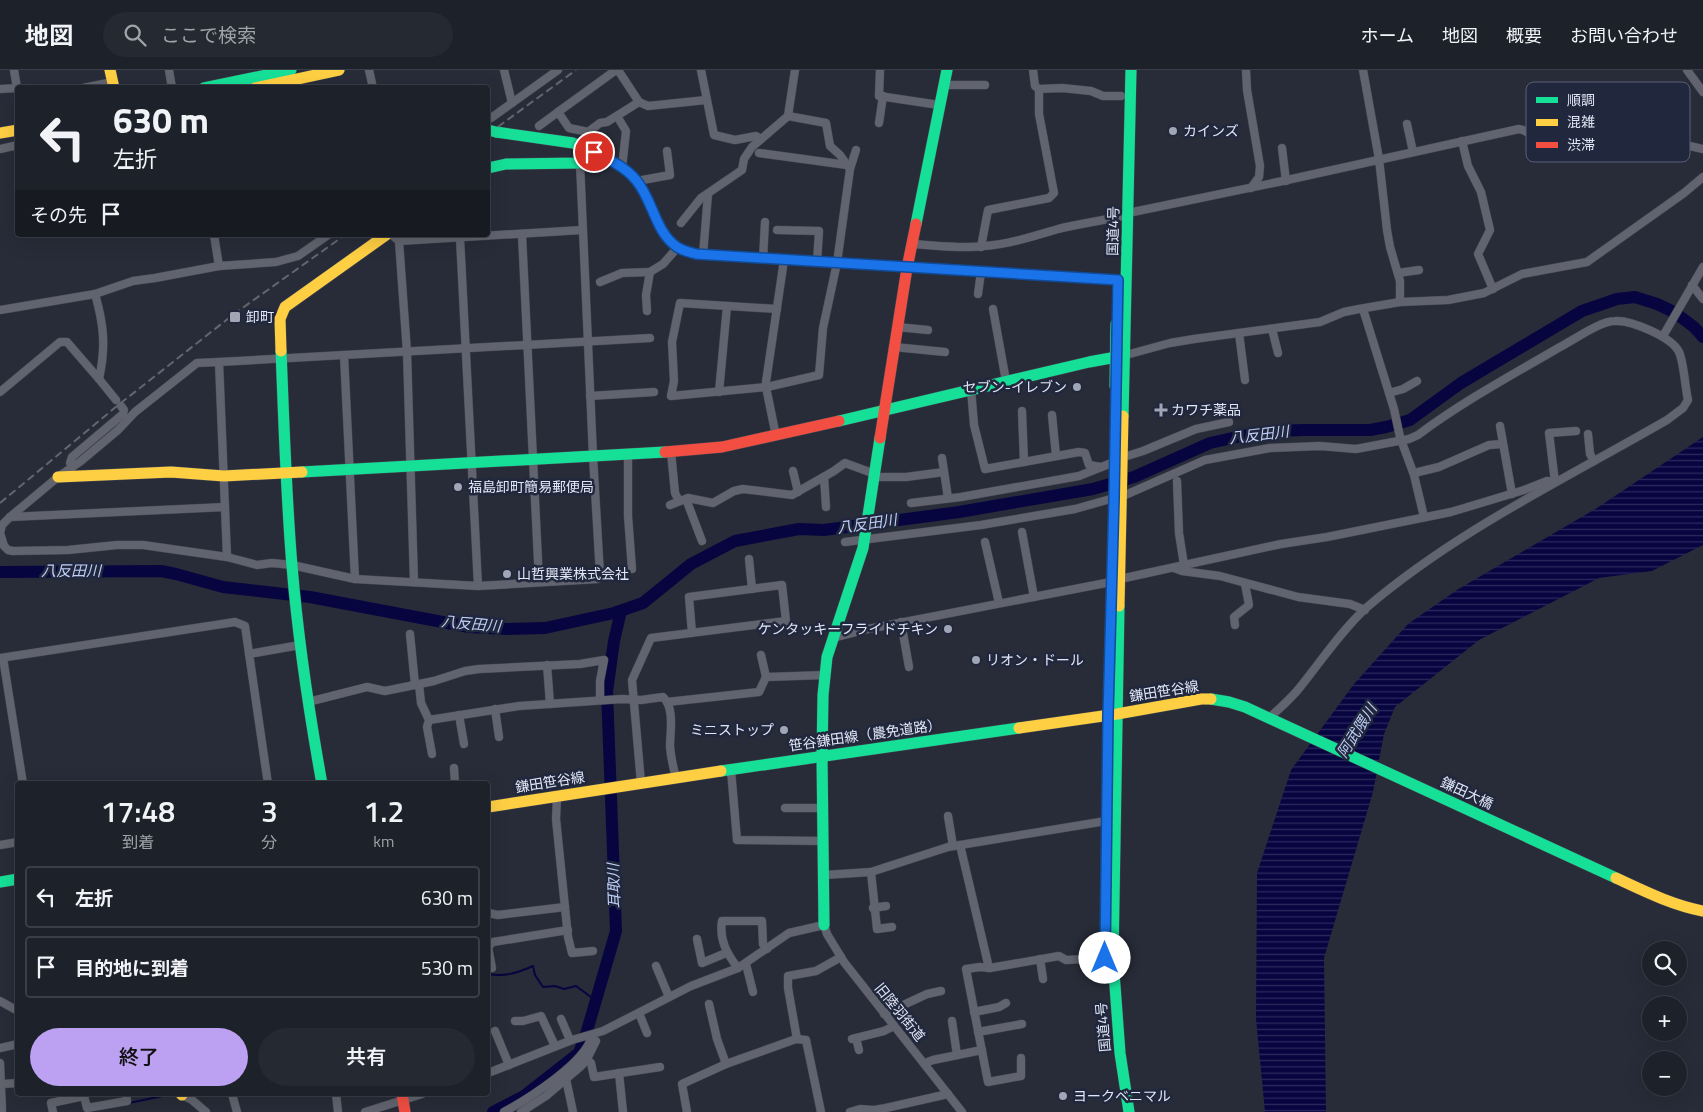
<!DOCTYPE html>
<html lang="ja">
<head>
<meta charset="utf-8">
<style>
	body { margin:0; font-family:"Titillium Web","Noto Sans JP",sans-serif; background:#252932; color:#f1f3f6; height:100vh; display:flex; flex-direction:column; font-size:19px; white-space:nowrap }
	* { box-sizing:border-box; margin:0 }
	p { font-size:16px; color:#a0a3a8 }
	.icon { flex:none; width:28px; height:28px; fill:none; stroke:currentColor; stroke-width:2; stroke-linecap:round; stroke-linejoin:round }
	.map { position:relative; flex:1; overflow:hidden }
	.panel { position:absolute; left:15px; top:711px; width:475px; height:315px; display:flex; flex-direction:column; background:#1d212a; border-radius:5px; box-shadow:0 5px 20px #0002,0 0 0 1px #3b3e47 }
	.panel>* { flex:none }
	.banner { position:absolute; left:15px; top:15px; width:475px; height:152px; border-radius:5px; box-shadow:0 5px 20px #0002,0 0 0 1px #3b3e47; background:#1d212a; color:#f1f3f6; overflow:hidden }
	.tools { position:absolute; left:1642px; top:871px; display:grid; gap:10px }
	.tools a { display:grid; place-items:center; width:45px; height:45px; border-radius:50%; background:#1d212a; box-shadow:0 5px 20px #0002,0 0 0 1px #3b3e47; font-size:25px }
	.pin { position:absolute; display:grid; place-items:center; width:42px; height:42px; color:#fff; margin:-21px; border:2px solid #fff; border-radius:50%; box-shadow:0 1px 5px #0007 }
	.me { position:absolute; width:55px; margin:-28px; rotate:0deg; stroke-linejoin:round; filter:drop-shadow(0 0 4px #0008) }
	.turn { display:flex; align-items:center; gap:18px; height:105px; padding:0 15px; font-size:22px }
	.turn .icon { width:65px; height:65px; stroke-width:2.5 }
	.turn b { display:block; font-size:35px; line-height:42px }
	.then { display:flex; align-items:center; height:48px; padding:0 15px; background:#0003; gap:10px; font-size:19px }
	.eta { display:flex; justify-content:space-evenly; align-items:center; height:85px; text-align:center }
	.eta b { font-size:30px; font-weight:600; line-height:35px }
	.button { display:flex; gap:10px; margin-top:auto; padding:10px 15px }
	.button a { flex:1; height:58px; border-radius:30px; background:#bca0f2; color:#111; font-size:20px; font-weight:600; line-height:58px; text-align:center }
	.button a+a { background:#252932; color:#f1f3f6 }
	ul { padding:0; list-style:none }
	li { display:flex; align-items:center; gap:15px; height:62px; margin:0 10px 8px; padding:0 5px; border:2px solid #3b3e47; border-radius:5px }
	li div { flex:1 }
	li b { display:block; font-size:19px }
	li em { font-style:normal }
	header { display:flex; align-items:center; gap:30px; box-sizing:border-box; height:70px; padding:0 25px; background:#1d212a; border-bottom:1px solid #3b3e47 }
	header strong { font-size:24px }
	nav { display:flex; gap:28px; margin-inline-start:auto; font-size:18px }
	.search { width:350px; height:45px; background:#252932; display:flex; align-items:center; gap:12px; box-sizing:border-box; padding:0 18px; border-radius:28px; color:#a0a3a8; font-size:19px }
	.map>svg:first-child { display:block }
</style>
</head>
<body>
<header>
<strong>地図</strong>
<div class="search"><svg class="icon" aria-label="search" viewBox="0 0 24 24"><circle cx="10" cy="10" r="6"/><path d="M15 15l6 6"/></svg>ここで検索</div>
<nav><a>ホーム</a><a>地図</a><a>概要</a><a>お問い合わせ</a></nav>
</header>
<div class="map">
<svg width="1703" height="1042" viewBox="0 0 1703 1042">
	<defs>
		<pattern id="water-rules" width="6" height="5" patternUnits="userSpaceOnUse" patternTransform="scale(1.25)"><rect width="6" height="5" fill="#070540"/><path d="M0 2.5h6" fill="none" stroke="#2b295c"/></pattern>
	</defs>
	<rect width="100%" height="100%" fill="#272c38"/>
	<path fill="url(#water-rules)" d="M1703,367V475L1652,501L1599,508L1479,570L1395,637L1384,664L1373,722L1324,888L1326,1042H1265L1256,949L1257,803L1291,700L1354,614L1408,554L1457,520L1597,438Z"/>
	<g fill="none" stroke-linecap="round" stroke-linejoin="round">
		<g stroke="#070540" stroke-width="2">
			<path d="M488,904C505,907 517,903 533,896L535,905L543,917L555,916L564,919L576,916L595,930"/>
			<path d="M129,1033L172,1024"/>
		</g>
		<g stroke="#070540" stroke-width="12">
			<path d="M0,502L161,501L176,504L223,517L310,527L469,557L506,559L545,558L614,543L643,533L691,494L735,471L799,459L824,460L959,442L1093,419L1134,407L1210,373L1237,367L1271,361L1304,360H1370L1386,357L1410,350L1461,313L1582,241L1617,229L1635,227L1657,234L1674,242L1694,257L1703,267"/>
			<path d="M493,1042L524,1026L579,983L587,961L616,861L607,622L614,571L621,541"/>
		</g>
		<defs>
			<g id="street">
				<path d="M14,0L17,18"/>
				<path d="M169,0L172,18"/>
				<path d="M369,0L373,18"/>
				<path d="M504,0L512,33"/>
				<path d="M616,0L558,42L569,58L588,62L600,53L607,52L639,32"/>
				<path d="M618,0L639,32L648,36L706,30"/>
				<path d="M701,0L714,65L735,70L756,66L761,69"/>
				<path d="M880,0L879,26L939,35"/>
				<path d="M1033,0L1035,16L1039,19L1062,18L1091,21L1103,26H1121"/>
				<path d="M1246,0L1247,20L1260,96L1259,107L1251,118"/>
				<path d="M1363,0L1379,89L1387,160L1390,177L1400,211V232"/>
				<path d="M1687,0L1703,22"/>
				<path d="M944,15H985"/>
				<path d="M83,18L113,12"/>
				<path d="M0,19L18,18"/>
				<path d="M617,46L626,61L622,98"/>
				<path d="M488,47L491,48L558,0"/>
				<path d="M879,53L883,26"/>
				<path d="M1407,54L1413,82"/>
				<path d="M539,56L558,42"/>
				<path d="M1462,71L1468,96L1481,122L1490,160L1478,184L1493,219"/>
				<path d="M1282,78L1286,111"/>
				<path d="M0,79L18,75"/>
				<path d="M594,82C610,90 625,97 636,110C653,130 655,162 677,177C683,181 689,182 696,184L1118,210"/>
				<path d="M759,83L847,95"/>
				<path d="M850,99L856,80"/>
				<path d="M637,111L670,105L667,81"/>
				<path d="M1128,143L1278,112L1519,59L1523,60L1553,77L1598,71L1621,74L1669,71L1703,79"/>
				<path d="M681,153L701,128L742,100L744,89L752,77L788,46L795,0"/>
				<path d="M777,160L819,161L817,192"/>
				<path d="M392,165L399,171L582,160"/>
				<path d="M522,165L539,511"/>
				<path d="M460,168L478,516"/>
				<path d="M399,171L407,282L414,512"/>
				<path d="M911,174C935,175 960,179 984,176C1010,174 1034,166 1058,159C1078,154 1099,151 1119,147"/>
				<path d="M981,177L988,140L1049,128L1054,123L1039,44V19"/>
				<path d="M703,185L708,124"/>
				<path d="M763,189L765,152"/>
				<path d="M219,196L276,192L298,186L328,165"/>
				<path d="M1398,203L1419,200"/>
				<path d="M600,212L622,203L650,202"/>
				<path d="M1692,215L1703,229"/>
				<path d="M978,224L981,202"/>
				<path d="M777,239L680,233L672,272L674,311L671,326L767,317L819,305L823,258L837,193L850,99L840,85L830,76L826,53L788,46"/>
				<path d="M993,239L1006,311"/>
				<path d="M1363,239L1394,339L1400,367L1414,405L1424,447"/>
				<path d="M0,240L95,224L133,211L155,208L219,196L214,165"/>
				<path d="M647,241L646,225L650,202L663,194L678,177"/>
				<path d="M897,257L928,260"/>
				<path d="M1272,259L1278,283"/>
				<path d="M1239,263L1245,310"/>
				<path d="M1663,266L1703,197"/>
				<path d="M894,277L945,282"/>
				<path d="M344,285L355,509"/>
				<path d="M1126,285L1170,273L1194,269L1320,252L1344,242L1359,239L1400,232L1448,230L1484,223L1522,204L1587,192L1684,123L1703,107"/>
				<path d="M219,292L197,293L135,342L118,360L81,391L58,407L10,447L2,455L0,463L4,476L8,480L13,481L68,480L117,475H143L227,487L257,495L272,493L292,495L355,509L478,516L598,509L600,505L593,386L580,93"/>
				<path d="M99,309L116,330"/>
				<path d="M971,319L974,355L985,399L1079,382L1085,383L1089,395L1101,397"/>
				<path d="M0,322L60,272H67L99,309C106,277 104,255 95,224"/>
				<path d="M719,322L727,236"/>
				<path d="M1389,323L1403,319L1417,311"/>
				<path d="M590,326L654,322"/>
				<path d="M1022,341L1024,392"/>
				<path d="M1052,345L1056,386"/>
				<path d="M1500,356L1512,424"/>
				<path d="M1588,364L1590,384L1594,391"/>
				<path d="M776,366L767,322L766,312L784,190"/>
				<path d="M671,382L675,423L679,431"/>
				<path d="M628,384V446L632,499"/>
				<path d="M1124,387L1143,381L1196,359L1229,352"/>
				<path d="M942,388L948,428"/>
				<path d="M73,396L70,393L72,387L123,344L124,340L121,336"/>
				<path d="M793,401L798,422"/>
				<path d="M1414,403L1439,397L1489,375L1502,374"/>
				<path d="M824,407L826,437"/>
				<path d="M875,407H906L944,402"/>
				<path d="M1177,411L1179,463L1184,495"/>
				<path d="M1123,426L1205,390L1270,378L1320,376L1356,379L1409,369L1418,365C1462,332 1512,305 1560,277C1574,270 1600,251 1615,251C1631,250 1672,267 1679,282C1684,293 1685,317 1688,330L1683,338L1667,350C1565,409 1456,461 1366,538C1342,560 1321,591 1301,616C1292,628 1280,638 1269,648"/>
				<path d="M686,429L702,471"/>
				<path d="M911,433L961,427L1079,406L1114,392"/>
				<path d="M670,435L688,428L713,433L734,421L743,419L792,425L834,401L845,393L875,404"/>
				<path d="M10,447L225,437"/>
				<path d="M1022,462L1034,527"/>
				<path d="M845,472L981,455L1075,439L1114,428"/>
				<path d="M985,472L999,533"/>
				<path d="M227,487L219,292L650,268"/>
				<path d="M749,489L752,519"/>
				<path d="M1174,498L1182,501L1220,506L1298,527L1350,534L1365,540"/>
				<path d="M1120,509L1281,474L1327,467L1451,442L1524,420L1547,411L1555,412L1549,363L1576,361"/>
				<path d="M901,552L909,597"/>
				<path d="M1235,555L1234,547L1249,535L1245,514"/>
				<path d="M410,564L415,615"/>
				<path d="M832,568L868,559L1111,512"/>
				<path d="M249,584L300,575"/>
				<path d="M761,585L766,607"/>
				<path d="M0,588L235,552L245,556L268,714"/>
				<path d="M3,588L23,714"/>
				<path d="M547,595L550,634"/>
				<path d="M419,614L421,633L429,650L519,636L622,629L641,630L663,627C675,638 670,662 670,677C671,687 673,697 676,708"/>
				<path d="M308,632L367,617L385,621L434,611L465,601L479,599L580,594L604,590L600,611V630"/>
				<path d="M667,632L759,622L766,607L825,605"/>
				<path d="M495,639L499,667"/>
				<path d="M459,645L464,674"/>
				<path d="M429,650L427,657L432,684"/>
				<path d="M454,698L455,714"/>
				<path d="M731,700L737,770L824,771"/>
				<path d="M641,713L632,610L651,568L786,551L782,515L689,527L692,563"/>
				<path d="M557,727L556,749L568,867L572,883L593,881"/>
				<path d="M785,738H823"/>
				<path d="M948,746L953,776"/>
				<path d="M0,775L18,772"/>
				<path d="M960,775L989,898"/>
				<path d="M871,802L877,859L892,857"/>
				<path d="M824,805L871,802L948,777L1106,751"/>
				<path d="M873,838L886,836"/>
				<path d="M488,843L498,845L565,837"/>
				<path d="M697,869L702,893L726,883"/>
				<path d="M488,877L493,872L568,860"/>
				<path d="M488,877L492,898"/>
				<path d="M1040,889L1043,909"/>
				<path d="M746,894L753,922"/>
				<path d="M656,896L669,927"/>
				<path d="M738,898C727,884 719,870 722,851H762L763,874L767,879"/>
				<path d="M0,931L18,941"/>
				<path d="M709,934L717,969L726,994"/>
				<path d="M974,942L999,937L1006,933"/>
				<path d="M639,943L647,963"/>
				<path d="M884,944L927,924L941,921"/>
				<path d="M561,949L570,970"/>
				<path d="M515,951H523L541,946L555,976"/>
				<path d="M952,951L957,985"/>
				<path d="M495,961L509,995"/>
				<path d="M978,962L1022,954"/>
				<path d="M856,968L859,980"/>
				<path d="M797,969L788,918V906L816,901L841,887"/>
				<path d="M852,969L884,961L894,956"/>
				<path d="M0,978L18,974"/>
				<path d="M1021,988V1006L988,1012L966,899L980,897L990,898L1059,886L1066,890L1105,888"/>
				<path d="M587,990L591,993L594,1007L660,997"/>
				<path d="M0,993L2,1040H0"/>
				<path d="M925,993L933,990L982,980"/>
				<path d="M488,1003L572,970L603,961L691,916L738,898L789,863L824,855L827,864L844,892L962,1042"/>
				<path d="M619,1003L623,1042"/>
				<path d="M566,1009L573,1042"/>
				<path d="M2,1014L18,1013"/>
				<path d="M232,1024L237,1042"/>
				<path d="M336,1024L338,1042"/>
				<path d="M182,1025L192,1030L206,1042"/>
				<path d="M53,1042L51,1033L84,1026L87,1038L127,1031L126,1024"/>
				<path d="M365,1042L422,1024"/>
				<path d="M504,1042C528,1029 587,992 592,965"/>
				<path d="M521,1042L546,1026L580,997L586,991L596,971"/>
				<path d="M687,1042L682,1014L726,994L796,969L806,970L821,1042"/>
				<path d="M850,1042L860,1039L874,1040L886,1038L948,1024"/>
			</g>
			<g id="fast">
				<path d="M204,18L291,0"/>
				<path d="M488,98L506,94L580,93L594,82L573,73L496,62"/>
				<path d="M916,154L947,0"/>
				<path d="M281,281C284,353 286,425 292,496C298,569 309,642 322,714"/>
				<path d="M1115,316L1116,254"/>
				<path d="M1123,346L1131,0"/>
				<path d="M839,351L1089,292L1122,286"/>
				<path d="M302,402L665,382"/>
				<path d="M1119,536L1113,889L1120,983L1129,1042"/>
				<path d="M1211,629L1229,632L1245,637L1616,808"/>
				<path d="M721,701L1019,658"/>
				<path d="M0,812L18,809"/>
				<path d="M824,855L822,686L823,625L827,587L863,478L880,368"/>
			</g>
			<g id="slow">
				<path d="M110,0L114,18"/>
				<path d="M255,18L339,0"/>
				<path d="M0,63L18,60"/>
				<path d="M281,281L280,249L285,237L386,165"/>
				<path d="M58,407L171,402L224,406L302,402"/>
				<path d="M1119,536L1123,346"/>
				<path d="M1019,658L1117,644L1201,629H1211"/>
				<path d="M488,737L721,701"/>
				<path d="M1616,808C1644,821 1672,835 1703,841"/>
				<path d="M181,1024L182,1025"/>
			</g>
			<g id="jam">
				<path d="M880,368L907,198L916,154"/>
				<path d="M665,382L722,377L839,351"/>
				<path d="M402,1024L405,1042"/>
			</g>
		</defs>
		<use href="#street" stroke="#434752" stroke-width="9"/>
		<use href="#fast" stroke="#434752" stroke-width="12"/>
		<use href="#slow" stroke="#434752" stroke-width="12"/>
		<use href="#jam" stroke="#434752" stroke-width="12"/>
		<use href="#street" stroke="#61646e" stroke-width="8"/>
		<use href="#fast" stroke="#16e098" stroke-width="11"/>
		<use href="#slow" stroke="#ffcf43" stroke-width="11"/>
		<use href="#jam" stroke="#f24e42" stroke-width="11"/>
		<g stroke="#62666e" stroke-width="2" stroke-dasharray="8 4" stroke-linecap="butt">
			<path d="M488,64L576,0"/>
			<path d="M0,433L117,336L234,244L345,165"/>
		</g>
		<defs>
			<path id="fast-bridge" d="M488,60L496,62"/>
		</defs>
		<use href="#fast-bridge" stroke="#434752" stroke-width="12" stroke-linecap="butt"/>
		<use href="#fast-bridge" stroke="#16e098" stroke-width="11"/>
	</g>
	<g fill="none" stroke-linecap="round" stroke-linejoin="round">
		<defs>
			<path id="route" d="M594,82C610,90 625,97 636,110C653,130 655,162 677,177C683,181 689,182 696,184L1118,210L1114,428L1108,645L1105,888"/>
		</defs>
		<use href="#route" stroke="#114b97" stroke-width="12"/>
		<use href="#route" stroke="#1a73e8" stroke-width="9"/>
	</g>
	<g fill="#a0a6b3" stroke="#21283e" stroke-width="2">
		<circle cx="1173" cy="61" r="5"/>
		<rect x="229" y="241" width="12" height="12" rx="2.5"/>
		<circle cx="1077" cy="317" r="5"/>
		<path d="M1158.5 332.5h5v5h5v5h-5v5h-5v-5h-5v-5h5z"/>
		<circle cx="458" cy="417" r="5"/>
		<circle cx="507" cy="504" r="5"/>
		<circle cx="948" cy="559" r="5"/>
		<circle cx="976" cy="590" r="5"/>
		<circle cx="784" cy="660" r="5"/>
		<circle cx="1063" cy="1026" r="5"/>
	</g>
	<g text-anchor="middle" stroke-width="5" stroke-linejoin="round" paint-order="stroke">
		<g font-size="14" fill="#e1e7f5" stroke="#21283e" text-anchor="start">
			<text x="1183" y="66">カインズ</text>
			<text x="246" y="252">卸町</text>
			<text x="1067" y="322" text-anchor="end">セブン-イレブン</text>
			<text x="1171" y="345">カワチ薬品</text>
			<text x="468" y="422">福島卸町簡易郵便局</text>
			<text x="517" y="509">山哲興業株式会社</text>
			<text x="938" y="564" text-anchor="end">ケンタッキーフライドチキン</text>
			<text x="986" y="595">リオン・ドール</text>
			<text x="774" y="665" text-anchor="end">ミニストップ</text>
			<text x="1073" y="1031">ヨークベニマル</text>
		</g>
		<g font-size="14" fill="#e1e7f5" stroke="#21283e">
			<text transform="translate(1113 161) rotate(-89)" y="5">国道4号</text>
			<text transform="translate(1164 621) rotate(-9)" y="5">鎌田笹谷線</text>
			<text transform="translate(865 665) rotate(-8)" y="5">笹谷鎌田線（農免道路）</text>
			<text transform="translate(550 712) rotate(-9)" y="5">鎌田笹谷線</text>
			<text transform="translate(1467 723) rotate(25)" y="5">鎌田大橋</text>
			<text transform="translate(900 942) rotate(51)" y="5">旧陸羽街道</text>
			<text transform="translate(1103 957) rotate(-95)" y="5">国道4号</text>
		</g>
		<g font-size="15" font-style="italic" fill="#bfcef5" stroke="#21283e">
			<text transform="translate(1259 365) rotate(-7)" y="5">八反田川</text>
			<text transform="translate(867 454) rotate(-8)" y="5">八反田川</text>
			<text x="71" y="506">八反田川</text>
			<text transform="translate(471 554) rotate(5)" y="5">八反田川</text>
			<text transform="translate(1357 661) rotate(-58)" y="5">阿武隈川</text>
			<text transform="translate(614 816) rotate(-92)" y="5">耳取川</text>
		</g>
	</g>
	<rect x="1526" y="12" width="164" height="80" rx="8" fill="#21283e" stroke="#5b6175" stroke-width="1"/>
	<rect x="1536" y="27" width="22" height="6" fill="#16e098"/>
	<rect x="1536" y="49" width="22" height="7" fill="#ffcf43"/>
	<rect x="1536" y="72" width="22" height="6" fill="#f24e42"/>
	<g font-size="14" fill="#e1e7f5">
		<text x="1567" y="35">順調</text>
		<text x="1567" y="57">混雑</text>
		<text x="1567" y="80">渋滞</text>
	</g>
</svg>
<div class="tools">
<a><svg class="icon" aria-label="search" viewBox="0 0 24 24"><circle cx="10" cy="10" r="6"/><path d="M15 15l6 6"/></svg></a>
<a>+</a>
<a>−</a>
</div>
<div class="pin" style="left:594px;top:82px;background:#d93025"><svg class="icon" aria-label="arrive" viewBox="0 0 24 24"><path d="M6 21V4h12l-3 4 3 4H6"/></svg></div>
<svg class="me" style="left:1105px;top:888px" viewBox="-20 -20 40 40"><circle r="19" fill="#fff"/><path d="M0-13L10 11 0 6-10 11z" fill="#1a73e8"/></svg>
<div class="banner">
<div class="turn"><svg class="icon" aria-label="left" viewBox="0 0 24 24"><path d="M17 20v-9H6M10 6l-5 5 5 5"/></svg><div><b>630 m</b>左折</div></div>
<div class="then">その先<svg class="icon" aria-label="arrive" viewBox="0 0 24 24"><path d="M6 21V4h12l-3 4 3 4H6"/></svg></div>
</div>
<section class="panel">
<div class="eta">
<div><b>17:48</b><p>到着</p></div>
<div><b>3</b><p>分</p></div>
<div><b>1.2</b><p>km</p></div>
</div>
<ul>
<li><svg class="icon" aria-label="left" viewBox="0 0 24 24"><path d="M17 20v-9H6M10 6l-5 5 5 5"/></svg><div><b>左折</b></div><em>630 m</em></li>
<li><svg class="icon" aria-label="arrive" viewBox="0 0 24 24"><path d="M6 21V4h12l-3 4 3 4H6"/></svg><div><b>目的地に到着</b></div><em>530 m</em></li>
</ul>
<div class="button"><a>終了</a><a>共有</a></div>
</section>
</div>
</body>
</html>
